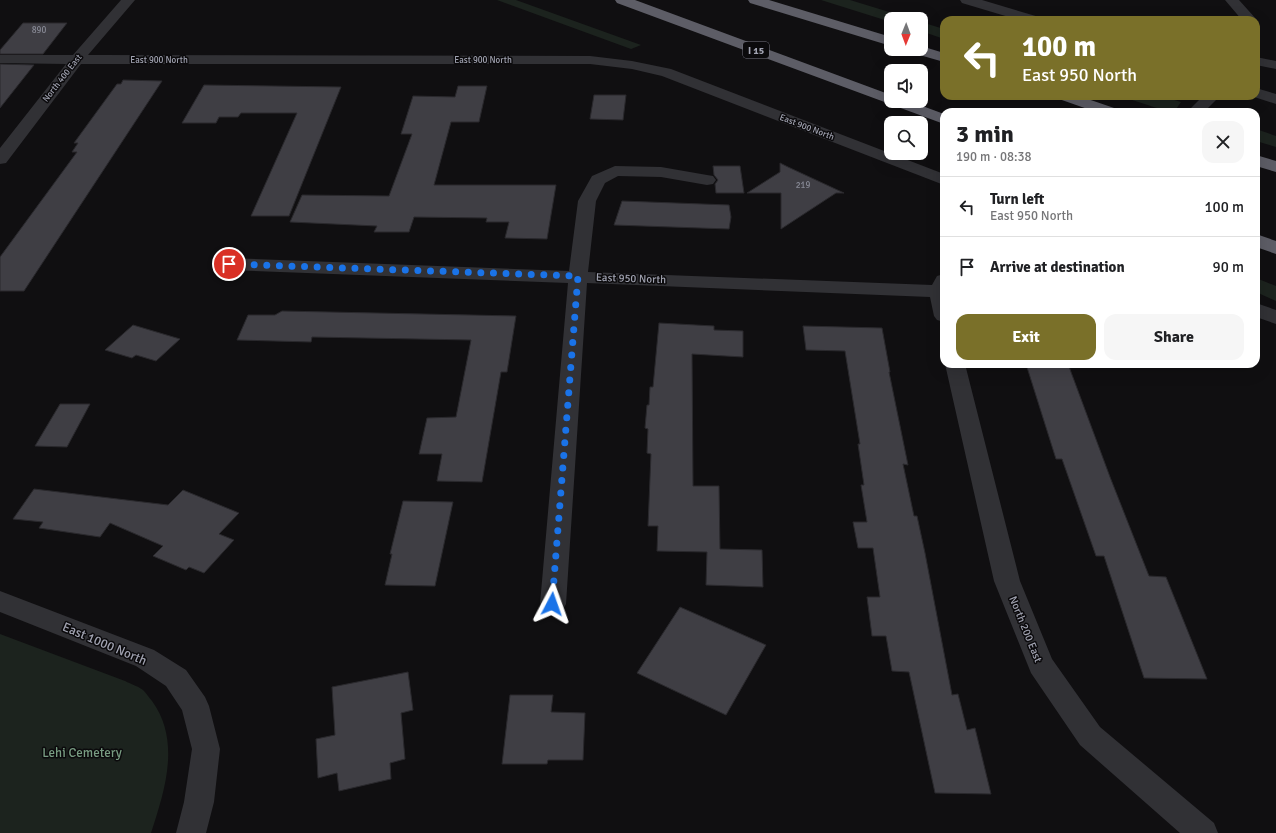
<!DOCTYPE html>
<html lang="en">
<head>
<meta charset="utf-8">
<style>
	body { margin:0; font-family:Signika,sans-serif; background:#f6f6f6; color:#202124; height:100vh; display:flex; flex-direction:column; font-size:15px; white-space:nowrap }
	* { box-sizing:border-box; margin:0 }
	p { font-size:13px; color:#757577 }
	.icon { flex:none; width:22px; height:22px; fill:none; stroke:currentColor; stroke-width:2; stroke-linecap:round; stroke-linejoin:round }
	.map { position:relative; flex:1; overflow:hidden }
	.details { position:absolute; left:940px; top:108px; width:320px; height:260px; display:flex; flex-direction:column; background:#fff; border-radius:12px; box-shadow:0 4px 16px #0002 }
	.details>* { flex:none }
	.top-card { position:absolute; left:940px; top:16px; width:320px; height:84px; border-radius:12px; box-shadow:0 4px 16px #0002; background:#7a7029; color:#fff; overflow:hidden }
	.needle { width:26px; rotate:181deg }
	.controls { position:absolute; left:884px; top:12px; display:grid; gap:8px }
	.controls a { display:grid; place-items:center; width:44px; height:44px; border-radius:8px; background:#fff; box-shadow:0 4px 16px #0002; font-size:20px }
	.pin { position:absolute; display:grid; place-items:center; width:34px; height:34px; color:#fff; margin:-17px; border:2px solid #fff; border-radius:50%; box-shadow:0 1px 4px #0007 }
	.me { position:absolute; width:44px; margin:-22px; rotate:4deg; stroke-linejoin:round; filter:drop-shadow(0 0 3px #0008) }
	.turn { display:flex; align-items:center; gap:14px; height:84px; padding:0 16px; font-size:18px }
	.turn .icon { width:52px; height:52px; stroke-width:2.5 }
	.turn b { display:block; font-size:28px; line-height:34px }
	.round { display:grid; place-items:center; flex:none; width:42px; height:42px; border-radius:12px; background:#f6f6f6 }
	.headline { display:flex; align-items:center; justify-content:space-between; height:68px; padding:0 16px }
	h1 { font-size:24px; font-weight:700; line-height:30px }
	.primary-button { display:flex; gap:8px; margin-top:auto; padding:8px 16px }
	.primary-button a { flex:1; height:46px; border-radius:12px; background:#7a7029; color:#fff; font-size:16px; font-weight:700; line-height:46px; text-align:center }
	.primary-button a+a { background:#f6f6f6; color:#202124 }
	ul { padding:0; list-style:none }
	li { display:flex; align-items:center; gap:12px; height:60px; padding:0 16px; border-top:1px solid #e0e0e0 }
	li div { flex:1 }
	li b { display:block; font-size:15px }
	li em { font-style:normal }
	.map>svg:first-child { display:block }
</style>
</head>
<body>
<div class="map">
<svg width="1276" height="833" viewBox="0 0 1276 833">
	<rect width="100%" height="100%" fill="#100f11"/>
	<g fill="#1c231e">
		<path d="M497,0H516L641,45L631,49Z"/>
		<path d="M821,0H850L912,19H891V22Z"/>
		<path d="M921,22L944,29V39L921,31Z"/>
		<path d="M1120,96H1161L1181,102L1174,112H1169Z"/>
		<path d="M1256,129L1276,136V147L1256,141Z"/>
		<path d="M1256,278L1276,286V301L1256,292Z"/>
		<path d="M0,634L125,681C131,684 140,687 144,691C147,694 149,698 152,701C181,741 165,790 151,833H0Z"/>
	</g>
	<g fill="#3f3e44" stroke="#2a292d">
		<path d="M23,23H67L43,54H0V50Z"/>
		<path d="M0,64L34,65L0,108Z"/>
		<path d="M123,80L162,81L24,291H0V257L77,152H72L78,143H74L117,84H121Z"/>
		<path d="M204,85L341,87L289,216H251L297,113H241L238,117H219L216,123H182Z"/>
		<path d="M458,86H487L479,122H451L434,185H556L547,239L505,238L509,222H486L487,218L414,217L409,232H374L377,226L290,222L302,195L389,196L412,134H401L413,96L455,97Z"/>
		<path d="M594,95H626L623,120L590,119Z"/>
		<path d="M780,163L788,167L844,193H836L781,229V193H747L780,172Z"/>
		<path d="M713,166H740L744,193H716L715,184L718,180L714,175Z"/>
		<path d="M622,201L729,205L731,217L729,229L614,225Z"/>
		<path d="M282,311L516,316L507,372H501L482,482L437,481L442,454H419L427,418L456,417L471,340L312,337L311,342L237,340L248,315H275Z"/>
		<path d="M659,323L714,326V330L743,331V357L692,354L693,486H719L720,549L762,550L763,587L706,585L707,552L657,551L658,526H648L651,454L647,453L648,429L645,428L647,405H649L650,387H653Z"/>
		<path d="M133,325L180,339L156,361L136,355L132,358L105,350Z"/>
		<path d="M803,326L882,328L890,372H889L908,465L903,464L914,516H917L925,553L952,695L958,694L967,730L975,728L991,794L935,793L909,672L892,671L886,636H872L867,597H880L873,548H858L853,522H867L861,485H864L858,444H860L845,351L806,350Z"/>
		<path d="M1026,364H1068L1110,477L1149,576L1166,577L1207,679L1144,678L1104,556H1096L1062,459H1056Z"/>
		<path d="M60,404H90L67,447L35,446Z"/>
		<path d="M34,489L168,505L183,490L239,513L219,534L234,540L204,573L189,567L186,570L153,556L163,546L110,523L100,537L39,528L43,522L13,519Z"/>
		<path d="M403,501L453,502L435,586L385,585L392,554H390Z"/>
		<path d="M680,607L766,645L726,715L637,673Z"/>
		<path d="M408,672L413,710L401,713L405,759L390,763L391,779L339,791L337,773L318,778L316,739L335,735L332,687Z"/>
		<path d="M510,695H553L551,712L585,713L583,760H548L547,764H502Z"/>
	</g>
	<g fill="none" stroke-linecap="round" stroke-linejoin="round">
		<g fill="#313135" fill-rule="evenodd">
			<path d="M121,0H135L88,55L590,56L632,61L671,69L944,174V185L662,76L632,69L590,64H81L6,163L0,164V148L66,64L0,63V55H73Z"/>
			<path d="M960,0H982L1039,17L1041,20H1019L962,3Z"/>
			<path d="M1225,0H1239L1257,20L1256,21V20H1242Z"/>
			<path d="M1256,57L1276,61V69L1256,65Z"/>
			<path d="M1256,88L1276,94V104L1251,96H1256Z"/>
			<path d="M1203,96H1220L1204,112H1187Z"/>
			<path d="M615,166L661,167L707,175L713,176L716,180L713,184L707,185L661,177L618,176L605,183L596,201L588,272L932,285L937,276L944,274V322L937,320L934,316L930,297L587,283L566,604L562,611L553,614L544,611L540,604L568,283L229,270L222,268L220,264L222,260L229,258L569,271L578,201L592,176Z"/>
			<path d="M1256,303L1276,310V324L1256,317Z"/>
			<path d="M945,364H965L1020,581L1052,659L1100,727L1214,823L1218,833H1180L1080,745L1031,673L994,581Z"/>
			<path d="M0,591L154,650L186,670L205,697L209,706L220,749L214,802L206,833H176L184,802L192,749L182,710L166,686L136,666L0,612Z"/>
		</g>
		<g fill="#5d5d66" fill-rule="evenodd">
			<path d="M615,0H635L891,95V101H909L944,114V124L617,3Z"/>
			<path d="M748,0H769L891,37V46L750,3Z"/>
			<path d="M921,46L944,53V62L909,52L907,49H921Z"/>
			<path d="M1056,96H1079L1117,109L1119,112H1096L1059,99Z"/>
			<path d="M1256,155L1276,161V172L1256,166Z"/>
			<path d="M1256,234L1276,241V254L1256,247Z"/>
		</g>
	</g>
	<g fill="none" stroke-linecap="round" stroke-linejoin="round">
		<path stroke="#1a73e8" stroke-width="7" stroke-dasharray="0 12.6" d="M229,264L578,276L552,604"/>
	</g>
	<g text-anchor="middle" stroke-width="3" stroke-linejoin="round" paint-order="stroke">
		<g font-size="9" fill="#888a96">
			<text x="39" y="33">890</text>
			<text x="803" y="188">219</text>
		</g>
		<g font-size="9" fill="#a1a3b1" stroke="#0b0a0c">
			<text x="159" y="63">East 900 North</text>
			<text x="483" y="63">East 900 North</text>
			<text transform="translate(62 78) rotate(-52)" y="3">North 400 East</text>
			<text transform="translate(807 127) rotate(21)" y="3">East 900 North</text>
		</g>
		<rect fill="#0b0a0c" stroke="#747580" stroke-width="1" x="743" y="42" width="26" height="16" rx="3"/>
		<g font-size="10" font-weight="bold" fill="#a1a3b1">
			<text x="756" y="54">I 15</text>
		</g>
		<g font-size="11" fill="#a1a3b1" stroke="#0b0a0c">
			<text transform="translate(631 278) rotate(2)" y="4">East 950 North</text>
			<text transform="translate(1026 629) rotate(68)" y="4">North 200 East</text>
		</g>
		<g font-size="13" fill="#a1a3b1" stroke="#0b0a0c">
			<text transform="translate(105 643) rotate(23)" y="5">East 1000 North</text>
		</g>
		<g font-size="13" fill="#789c82" stroke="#0b0a0c">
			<text x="82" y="757">Lehi Cemetery</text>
		</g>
	</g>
</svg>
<div class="controls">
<a><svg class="needle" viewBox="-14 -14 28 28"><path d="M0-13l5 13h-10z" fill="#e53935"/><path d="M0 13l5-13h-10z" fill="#757577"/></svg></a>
<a><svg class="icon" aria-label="sound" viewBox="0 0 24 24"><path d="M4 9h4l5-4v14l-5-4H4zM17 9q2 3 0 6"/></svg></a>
<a><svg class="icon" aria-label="search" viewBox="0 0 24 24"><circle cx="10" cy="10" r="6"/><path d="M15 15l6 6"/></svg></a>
</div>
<div class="pin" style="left:229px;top:264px;background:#d93025"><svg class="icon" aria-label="arrive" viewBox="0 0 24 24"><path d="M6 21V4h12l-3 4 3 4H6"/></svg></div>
<svg class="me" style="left:552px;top:604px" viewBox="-20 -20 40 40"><path d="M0-17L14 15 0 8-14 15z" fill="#1a73e8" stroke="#fff" stroke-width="4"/></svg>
<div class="top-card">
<div class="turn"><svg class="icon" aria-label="left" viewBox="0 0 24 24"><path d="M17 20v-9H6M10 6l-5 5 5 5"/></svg><div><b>100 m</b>East 950 North</div></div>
</div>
<section class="details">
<div class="headline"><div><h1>3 min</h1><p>190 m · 08:38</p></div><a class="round"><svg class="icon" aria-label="close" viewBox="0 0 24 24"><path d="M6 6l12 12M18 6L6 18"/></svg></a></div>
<ul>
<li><svg class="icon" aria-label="left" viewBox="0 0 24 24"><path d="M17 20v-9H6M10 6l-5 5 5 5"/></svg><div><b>Turn left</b><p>East 950 North</p></div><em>100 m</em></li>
<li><svg class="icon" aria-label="arrive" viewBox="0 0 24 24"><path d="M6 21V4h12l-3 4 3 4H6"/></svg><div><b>Arrive at destination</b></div><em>90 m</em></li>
</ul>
<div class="primary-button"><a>Exit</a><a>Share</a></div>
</section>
</div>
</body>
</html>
